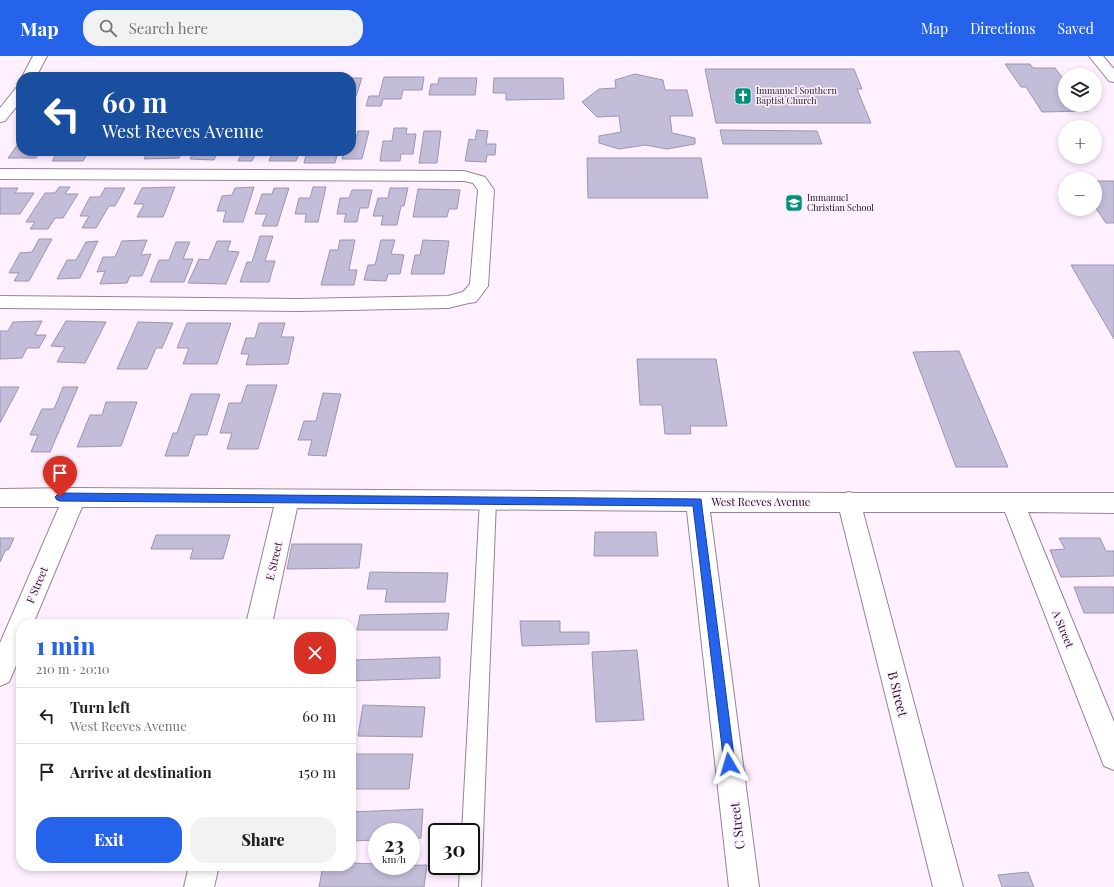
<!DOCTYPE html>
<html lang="en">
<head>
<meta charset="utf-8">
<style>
	body { margin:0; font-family:"Playfair Display",serif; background:#f2f2f2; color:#202124; height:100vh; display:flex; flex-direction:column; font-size:15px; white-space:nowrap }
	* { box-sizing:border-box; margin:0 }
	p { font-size:13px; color:#757577 }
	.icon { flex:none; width:22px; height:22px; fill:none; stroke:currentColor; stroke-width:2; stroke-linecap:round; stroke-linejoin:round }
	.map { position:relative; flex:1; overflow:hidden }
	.side { position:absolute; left:16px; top:563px; width:340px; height:252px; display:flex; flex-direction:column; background:#fff; border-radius:16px; box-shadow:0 2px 6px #0003 }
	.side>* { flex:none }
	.guide { position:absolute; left:16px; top:16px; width:340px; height:84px; border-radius:16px; box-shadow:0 2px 6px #0003; background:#1a4fa0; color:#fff; overflow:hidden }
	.buttons { position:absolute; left:1058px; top:12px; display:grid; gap:8px }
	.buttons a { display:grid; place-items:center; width:44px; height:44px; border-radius:50%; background:#fff; box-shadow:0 2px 6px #0003; font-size:20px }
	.speed { position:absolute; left:368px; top:767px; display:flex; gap:8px; font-size:20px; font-weight:700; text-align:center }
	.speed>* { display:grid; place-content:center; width:52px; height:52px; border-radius:50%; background:#fff; box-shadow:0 2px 6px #0003; line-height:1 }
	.speed small { font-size:10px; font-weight:400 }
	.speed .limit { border:2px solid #111; border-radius:6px; background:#fff; color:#111 }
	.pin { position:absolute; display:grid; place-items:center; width:34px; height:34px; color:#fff; margin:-41px -17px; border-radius:50% 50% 50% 0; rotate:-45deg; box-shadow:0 0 4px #0007 }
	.pin .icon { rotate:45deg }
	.me { position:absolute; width:44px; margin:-22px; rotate:353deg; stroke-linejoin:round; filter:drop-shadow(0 0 3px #0008) }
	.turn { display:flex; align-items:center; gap:14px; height:84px; padding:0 20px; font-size:18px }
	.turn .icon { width:52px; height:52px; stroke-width:2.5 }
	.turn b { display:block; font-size:28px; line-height:34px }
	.round { display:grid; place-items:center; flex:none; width:42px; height:42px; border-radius:16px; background:#f2f2f2 }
	.headline { display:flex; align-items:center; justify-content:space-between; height:68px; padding:0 20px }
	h1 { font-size:24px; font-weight:800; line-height:30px; color:#2563eb }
	.primary-button { display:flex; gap:8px; margin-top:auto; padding:8px 20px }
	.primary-button a { flex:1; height:46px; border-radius:16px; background:#2563eb; color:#fff; font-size:16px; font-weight:800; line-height:46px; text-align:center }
	.primary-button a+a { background:#f2f2f2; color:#202124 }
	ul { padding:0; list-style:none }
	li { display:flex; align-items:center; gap:12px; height:56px; padding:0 20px; border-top:1px solid #e0e0e0 }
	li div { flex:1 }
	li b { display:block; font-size:15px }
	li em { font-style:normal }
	header { display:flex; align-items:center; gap:24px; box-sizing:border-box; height:56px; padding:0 20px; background:#2563eb; color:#fff }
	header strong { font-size:19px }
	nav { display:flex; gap:22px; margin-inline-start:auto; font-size:14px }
	.search { width:280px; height:36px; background:#f2f2f2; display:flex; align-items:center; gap:10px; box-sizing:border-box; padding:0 14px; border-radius:16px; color:#757577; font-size:15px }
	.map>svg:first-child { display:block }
</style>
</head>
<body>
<header>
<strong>Map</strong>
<div class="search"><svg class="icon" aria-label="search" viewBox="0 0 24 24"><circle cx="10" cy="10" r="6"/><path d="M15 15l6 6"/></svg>Search here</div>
<nav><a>Map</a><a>Directions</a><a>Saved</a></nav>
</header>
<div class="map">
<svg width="1114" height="831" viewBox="0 0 1114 831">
	<rect width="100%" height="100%" fill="#fff0ff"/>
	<g fill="#c4bdda" stroke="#9c95b1">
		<path d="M1005,8H1030L1033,12H1055L1065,25V49H1082L1087,55L1042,56L1026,31H1021Z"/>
		<path d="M705,13H854L862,33H857L871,67H716Z"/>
		<path d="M635,18L663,24L665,34H687L693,60H670L672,77L695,82V88L667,93L645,89L619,93L599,87V80L621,76L619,60L597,61L582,46L599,33L616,32L615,24Z"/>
		<path d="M384,21H424L422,34H403L401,43H383L381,50H366L369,40H379Z"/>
		<path d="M351,22H362L354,46H351Z"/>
		<path d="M439,22H477L475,39H429L431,28H438Z"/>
		<path d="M494,22H563L564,43L506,44V37H493Z"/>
		<path d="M394,72H407L406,78H416L413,98H401L400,105H380L383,85H392Z"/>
		<path d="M477,74L488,75L486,88H496L495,99H487L486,106L465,105L469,83L475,84Z"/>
		<path d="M720,74L817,75L822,88H723Z"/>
		<path d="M358,75H369L362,103H342L344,95H351V85H355Z"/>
		<path d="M424,75H441L437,107H419Z"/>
		<path d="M21,84V95H41L36,102H8Z"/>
		<path d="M58,95H89L83,105H52Z"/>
		<path d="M95,95H127L125,98H93Z"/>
		<path d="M148,95H183L179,102L144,103Z"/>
		<path d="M186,95H218L214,104L190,103L193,97H185Z"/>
		<path d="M243,95H264V97H256L252,105H238Z"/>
		<path d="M273,95H300L296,105H269Z"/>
		<path d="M307,95H338L335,107H304Z"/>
		<path d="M587,102H701L708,142H588Z"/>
		<path d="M1095,125H1114V167H1106L1095,151Z"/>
		<path d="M59,131H70L65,138H78L63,162H55L48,173H30L35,166H26L45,137H55Z"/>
		<path d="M175,131L163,161H137L144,148H134L142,132Z"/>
		<path d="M254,131L243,166H223L226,155H217L222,140L232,139L235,132Z"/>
		<path d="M313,131H326L318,166H305L306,158H295L299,142H310Z"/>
		<path d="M0,132H18L15,137H34L20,158H0Z"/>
		<path d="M105,132H125L115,150H109L96,172H82L89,160H80L90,141H100Z"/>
		<path d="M274,132H289L277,170H262L267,158H255L262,138H272Z"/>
		<path d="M390,132H408L404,150H401L397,169H381L383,160H373L378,142H388Z"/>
		<path d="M418,133L460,134L457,153H449L447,161H413Z"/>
		<path d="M352,134H372L368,152H360L357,166H344L346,158H337L340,142H349Z"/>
		<path d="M260,180H273L265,205H275L269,226H240L247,206H252Z"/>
		<path d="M39,183H52L29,225H14L19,217H9L20,197L32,196Z"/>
		<path d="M147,184L141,199L151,198L142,220H130L127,227L100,228L105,215L97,216L103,201H115L122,185Z"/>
		<path d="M340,184H355L349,214H357L354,229H321L330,194H338Z"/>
		<path d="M381,184H395L391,198L404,199L400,218H388L386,225L364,224L368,209H375Z"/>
		<path d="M423,184L449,185L444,218H411L415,199H420Z"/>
		<path d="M98,185L80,222L57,223L67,204H76L86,186Z"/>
		<path d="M217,185H231L227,195L239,196L226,228L188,227L199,203L209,204Z"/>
		<path d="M176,186H190L183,203H193L184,226H150L159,204H169Z"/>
		<path d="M1071,209H1114V283Z"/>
		<path d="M42,265L35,279H46L39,292H27L22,302L0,303V275H8L13,266Z"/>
		<path d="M66,265L106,266L85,307L57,306L65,291L51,290Z"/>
		<path d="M138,266L173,267L162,292H156L147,313H117Z"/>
		<path d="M187,267H231L217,308H183L189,292H177Z"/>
		<path d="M259,267H285L281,281H294L288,308L246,309L249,298H241L246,282H255Z"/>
		<path d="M959,295L1008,411H956L913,296Z"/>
		<path d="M637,303H716L727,370H690L691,378H665L662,349H640Z"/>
		<path d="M247,329H277L258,393H227L232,377H220L229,347H241Z"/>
		<path d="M0,331H19L0,367Z"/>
		<path d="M63,331H78L50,396H31L38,379H30L42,353H54Z"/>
		<path d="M323,337L341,338L326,400L308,399L312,384H298L304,365H316Z"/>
		<path d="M191,338H220L207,379H195L188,400H165L173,377H177Z"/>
		<path d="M106,346H137L121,390L77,391L90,359H102Z"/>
		<path d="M595,476H656L658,500H594Z"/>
		<path d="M156,479H230L223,503H190L193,493H151Z"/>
		<path d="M0,482H14L9,493L5,495L0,506Z"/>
		<path d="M1059,482H1100L1106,495H1114V520L1061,521L1050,494L1065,493Z"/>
		<path d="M292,488H362L359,512L287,513Z"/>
		<path d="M370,516L448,517L445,546H385L387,533H367Z"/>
		<path d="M1074,531H1114V557H1084Z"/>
		<path d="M449,557L447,574H357L360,559Z"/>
		<path d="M520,565H560V576H589V588L522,590Z"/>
		<path d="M637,594L644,664L596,666L592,596Z"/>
		<path d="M440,601V622L351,625L353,604Z"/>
		<path d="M363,649L425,651L422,681L358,680Z"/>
		<path d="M351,698H413L409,733H351Z"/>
		<path d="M423,753L421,782L411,783V776H377V784L351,785V756Z"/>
		<path d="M351,807L377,808V810L427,809L424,831H319L323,810H351Z"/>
		<path d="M1028,816L1034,831H1002L998,819Z"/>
	</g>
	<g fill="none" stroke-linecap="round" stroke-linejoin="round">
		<defs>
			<path id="service" d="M488,437L494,439L496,444L481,831H459L460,810H471V776H462L480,444L482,439Z"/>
			<g id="minor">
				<path d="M33,0H47L36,21H22Z"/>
				<path d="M21,31V45L5,65L0,66V52L16,32Z"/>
				<path d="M0,113L464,115L485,121L494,134L488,230L476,246L469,247L448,252L298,255L0,252V240L298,243L448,240L463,236L470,228L478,134L473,127L464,125L0,123Z"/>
				<path d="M75,432L845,437L849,436L853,437H1114V457L1028,456L1114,666V714L1104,710L1005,456H863L963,831H933L840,456H710L759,831H729L687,455L297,452L272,568H246L274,451H82L33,568H21V598L9,626L0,630V587L59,451H0V433Z"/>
				<path d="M189,810H219L214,831H184Z"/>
			</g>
			<path id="primary" d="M1089,0H1103L1114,13V26L1109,25Z"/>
		</defs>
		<use href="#service" stroke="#988298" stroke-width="2"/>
		<use href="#minor" stroke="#988298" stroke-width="2"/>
		<use href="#primary" stroke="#988298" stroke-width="2"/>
		<use href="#service" fill="#fff" fill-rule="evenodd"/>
		<use href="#minor" fill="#fff" fill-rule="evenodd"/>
		<use href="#primary" fill="#fff" fill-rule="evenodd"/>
	</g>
	<path fill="#2563eb" stroke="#184099" d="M60,437L701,443L735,708L733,712L729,714L725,712L724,708L693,450L60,445L57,444L55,441L57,439Z"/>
	<defs>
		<symbol id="church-square" viewBox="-11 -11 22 22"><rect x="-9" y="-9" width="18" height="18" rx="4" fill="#01907b" stroke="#fff0ff"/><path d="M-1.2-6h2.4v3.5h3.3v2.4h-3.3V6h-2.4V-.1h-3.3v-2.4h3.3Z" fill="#fff"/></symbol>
		<symbol id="school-square" viewBox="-11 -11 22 22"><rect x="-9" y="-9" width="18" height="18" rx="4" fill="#01907b" stroke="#fff0ff"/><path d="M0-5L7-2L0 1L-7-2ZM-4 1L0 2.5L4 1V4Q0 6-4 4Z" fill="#fff"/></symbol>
	</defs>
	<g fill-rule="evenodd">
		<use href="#church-square" x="733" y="30" width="20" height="20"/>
		<use href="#school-square" x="784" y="137" width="20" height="20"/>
	</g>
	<g text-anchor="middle" stroke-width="3" stroke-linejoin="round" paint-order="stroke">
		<g font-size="9" fill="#1e151e" stroke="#fff0ff" text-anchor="start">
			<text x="756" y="38">Immanuel Southern<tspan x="756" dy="10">Baptist Church</tspan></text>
			<text x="807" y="145">Immanuel<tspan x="807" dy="10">Christian School</tspan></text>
		</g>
		<g font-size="11" fill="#1e151e" stroke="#fff0ff">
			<text x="761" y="450">West Reeves Avenue</text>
			<text transform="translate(274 505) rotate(-77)" y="4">E Street</text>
			<text transform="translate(37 529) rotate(-67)" y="4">F Street</text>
			<text transform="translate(1063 573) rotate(68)" y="4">A Street</text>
		</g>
		<g font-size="13" fill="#1e151e" stroke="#fff0ff">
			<text transform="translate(898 638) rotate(76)" y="5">B Street</text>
			<text transform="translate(737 770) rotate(-97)" y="5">C Street</text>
		</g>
	</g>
</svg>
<div class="buttons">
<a><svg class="icon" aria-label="layers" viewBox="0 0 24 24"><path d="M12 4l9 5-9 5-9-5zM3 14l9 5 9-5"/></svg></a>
<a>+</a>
<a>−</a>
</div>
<div class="speed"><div>23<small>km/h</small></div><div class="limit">30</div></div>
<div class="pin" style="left:60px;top:441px;background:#d93025"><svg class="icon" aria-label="arrive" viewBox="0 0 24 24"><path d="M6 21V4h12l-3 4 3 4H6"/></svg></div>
<svg class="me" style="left:729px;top:708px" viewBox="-20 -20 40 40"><path d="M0-17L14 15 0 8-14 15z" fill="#2563eb" stroke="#fff" stroke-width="4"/></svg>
<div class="guide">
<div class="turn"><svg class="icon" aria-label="left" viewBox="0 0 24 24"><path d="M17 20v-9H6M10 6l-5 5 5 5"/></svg><div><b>60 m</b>West Reeves Avenue</div></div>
</div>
<section class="side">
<div class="headline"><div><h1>1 min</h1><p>210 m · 20:10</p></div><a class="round" style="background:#d93025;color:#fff"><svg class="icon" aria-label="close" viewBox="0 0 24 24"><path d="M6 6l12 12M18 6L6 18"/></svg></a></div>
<ul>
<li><svg class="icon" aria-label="left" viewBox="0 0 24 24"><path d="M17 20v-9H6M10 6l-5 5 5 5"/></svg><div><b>Turn left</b><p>West Reeves Avenue</p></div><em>60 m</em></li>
<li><svg class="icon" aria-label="arrive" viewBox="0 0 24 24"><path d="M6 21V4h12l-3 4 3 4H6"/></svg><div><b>Arrive at destination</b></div><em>150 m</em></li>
</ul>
<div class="primary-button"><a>Exit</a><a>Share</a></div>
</section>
</div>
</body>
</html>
